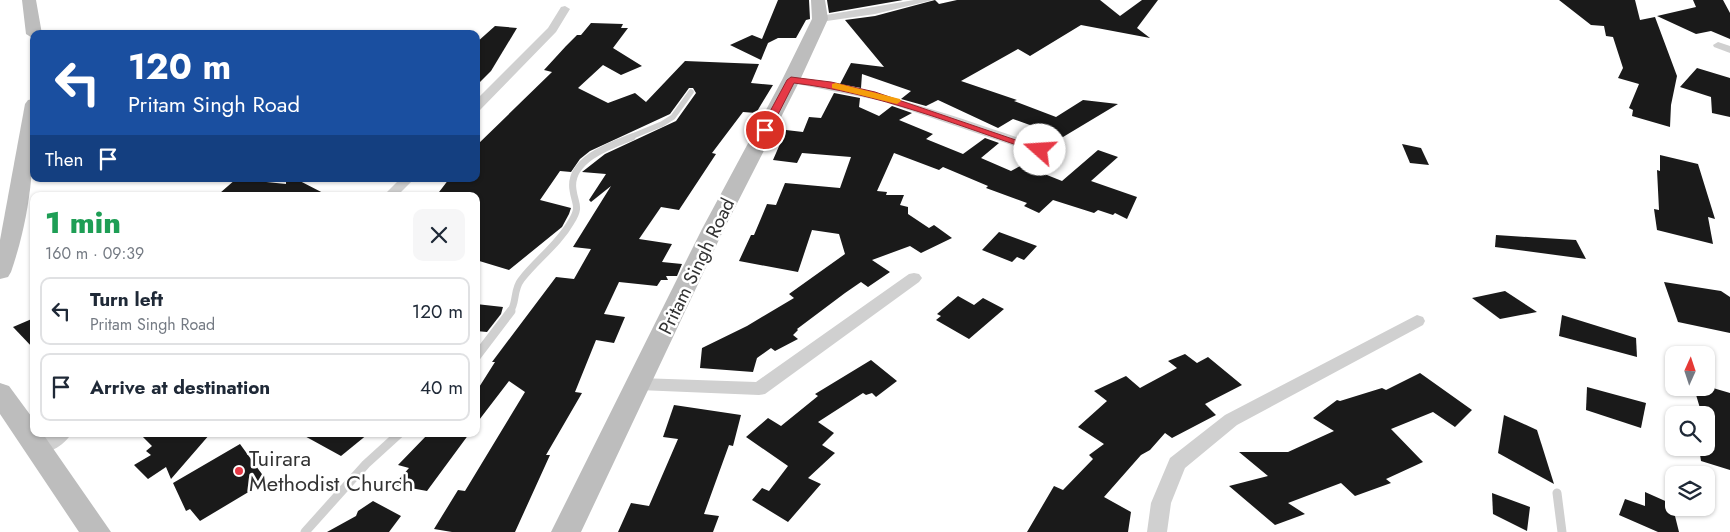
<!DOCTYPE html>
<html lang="en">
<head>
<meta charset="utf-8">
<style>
	body { margin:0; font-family:Jost,sans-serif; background:#f6f6f7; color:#1f2937; height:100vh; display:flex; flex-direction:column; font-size:19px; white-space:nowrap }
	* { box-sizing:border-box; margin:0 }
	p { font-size:16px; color:#747a83 }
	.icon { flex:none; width:28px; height:28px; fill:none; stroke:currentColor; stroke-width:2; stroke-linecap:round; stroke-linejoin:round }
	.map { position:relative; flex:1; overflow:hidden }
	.drawer { position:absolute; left:30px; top:192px; width:450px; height:245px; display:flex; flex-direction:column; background:#fff; border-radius:10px; box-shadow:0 1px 4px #0004 }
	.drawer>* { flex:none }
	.top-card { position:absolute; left:30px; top:30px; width:450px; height:152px; border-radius:10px; box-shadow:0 1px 4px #0004; background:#1a4fa0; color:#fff; overflow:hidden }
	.needle { width:32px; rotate:3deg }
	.fabs { position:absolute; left:1665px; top:346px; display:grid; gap:10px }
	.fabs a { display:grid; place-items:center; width:50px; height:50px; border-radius:10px; background:#fff; box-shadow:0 1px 4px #0004; font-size:25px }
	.pin { position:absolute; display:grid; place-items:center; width:42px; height:42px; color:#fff; margin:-21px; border:2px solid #fff; border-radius:50%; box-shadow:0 1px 5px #0007 }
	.me { position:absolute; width:55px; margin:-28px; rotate:289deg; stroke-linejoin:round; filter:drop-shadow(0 0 4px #0008) }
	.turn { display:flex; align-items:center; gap:18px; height:105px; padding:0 15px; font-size:22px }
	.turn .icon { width:65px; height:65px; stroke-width:2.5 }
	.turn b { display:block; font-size:35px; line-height:42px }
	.then { display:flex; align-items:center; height:48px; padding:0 15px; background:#0003; gap:10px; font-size:19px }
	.round { display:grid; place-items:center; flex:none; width:52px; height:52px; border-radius:10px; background:#f6f6f7 }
	.head { display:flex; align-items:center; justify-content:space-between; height:85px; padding:0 15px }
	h1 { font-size:30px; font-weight:800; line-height:38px; color:#1e9e55 }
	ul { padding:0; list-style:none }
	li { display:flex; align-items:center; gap:15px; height:68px; margin:0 10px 8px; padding:0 5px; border:2px solid #e0e1e3; border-radius:10px }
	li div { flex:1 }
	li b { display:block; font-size:19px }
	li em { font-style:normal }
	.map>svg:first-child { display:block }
</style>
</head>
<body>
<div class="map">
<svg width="1730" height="532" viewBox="0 0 1730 532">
	<rect width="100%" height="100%" fill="#fff"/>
	<g fill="#1a1a1a">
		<path d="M778,0H809L810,19L806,20L796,38H778L768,43L761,60L730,45L752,35L762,39Z"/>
		<path d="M827,0H903L829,13Z"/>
		<path d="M935,0L939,4L957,0H1100L1120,16L1142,0H1158L1137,28L1150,38L1081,25L1030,56L1018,49L961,81L1017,100L1014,101L1056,117L1083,100L1118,104L1063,137L1013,119L998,128L938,100L926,106L901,99L911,91L862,74L861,88L840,84L851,63L884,67L845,20L875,16Z"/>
		<path d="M1559,0H1635L1640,20L1655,17L1677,76L1671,105L1670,127L1632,116L1633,110L1629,108L1639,84L1618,78L1623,68L1613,37L1606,36L1604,26L1591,25Z"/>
		<path d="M1693,0H1723L1730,13V39L1711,31L1696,34L1657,16L1696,7Z"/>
		<path d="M591,23L623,24L621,28H628L613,48L642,66L621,75L603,65L578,88L608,103L635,93L646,102L685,61L759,64L751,83L773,85L756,113L743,112L712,153L716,154L679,210L661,207L639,239L672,244L662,262L682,264L677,276H666L668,280H661L657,286L619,282L604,314L625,317L614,343L596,340L575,392L582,393L546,455H550L515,532H452L434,529L458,490L465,491L525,392L509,381L476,424V392L495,362H492L556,277L574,279L591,249L573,247L611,186L591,202L589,200L606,174L582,172L605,154L676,121L696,93L693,88H689L670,114L590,151L580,159L571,172L560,171L540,200L571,208L569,214L562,227L509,270L476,260V196H436L449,179H476V146L552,72L544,70L566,46L577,35H581Z"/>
		<path d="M495,26L517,28L491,71L476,86V43Z"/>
		<path d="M1697,68L1730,78V117L1712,113L1711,97L1680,87Z"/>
		<path d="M834,93L860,98L859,107L879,116L892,106L912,113L899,120L933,134L926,139L963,154L985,138L999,143L981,158L1011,171L1022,165L1062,181L1098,150L1118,157L1091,181L1137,197L1127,219L1115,213L1113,215L1098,210L1094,213L1053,200L1039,213L1024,206L1027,203L986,188L988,186L943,167L939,170L894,153L877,191L887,192L886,195H904L900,205L908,207V214L929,228L934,225L952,238L921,253L910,246L872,260L890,272L868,287L861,282L845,293L797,329L798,330L793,335L798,339L775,351L771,348L757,358L753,372L700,368L702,348L747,326L794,298L789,294L845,254L839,234L812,230L798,272L739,261L751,235H754L767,204L776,205L785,183L840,188L851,157L802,153L797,163L773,160L786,130L803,132L809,117L821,118Z"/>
		<path d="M1402,144L1421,148L1429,165L1410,163Z"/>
		<path d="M1660,155L1698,164L1715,219L1708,217L1713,244L1657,230L1654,209L1659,210L1657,170L1660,171Z"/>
		<path d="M236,179L286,184V179H296L329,196H240L220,193Z"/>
		<path d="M999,232L1037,246L1024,260L1017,257L1012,262L982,250Z"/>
		<path d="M1496,235L1576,240L1586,259L1495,247Z"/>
		<path d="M1664,282L1721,291L1730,297V333L1678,322Z"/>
		<path d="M1505,291L1537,312L1500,319L1472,298Z"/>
		<path d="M958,296L974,305L983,298L1004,309L969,339L936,320L941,316L937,314Z"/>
		<path d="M476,304L503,307L501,314L487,332L476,331Z"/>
		<path d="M1562,315L1636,338L1637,357L1559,336Z"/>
		<path d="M34,318V349L13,327Z"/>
		<path d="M1185,354L1197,363L1208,357L1242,385L1205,404L1216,415L1172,438L1165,433L1150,450L1141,455L1104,497L1131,512L1128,532H1027L1054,486L1063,490L1093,459L1089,455L1104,444L1078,427L1107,401L1094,391L1126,376L1140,388L1177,368L1168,361Z"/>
		<path d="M871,360L897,381L876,397L872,393L866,395L863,393L818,422L834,433L822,445L835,453L808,478L821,484L788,522L752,500L762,488L769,491L788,466L746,437L768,418L781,426L818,396L815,394Z"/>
		<path d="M1420,373L1472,410L1455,427L1433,412L1391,429L1423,462L1386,479L1391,483L1355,496L1341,483L1288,503L1305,514L1275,525L1229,486L1268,476L1239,452H1288L1334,431L1313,418L1337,400L1340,401L1382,388L1386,390Z"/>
		<path d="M1587,387L1646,403L1641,428L1586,410Z"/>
		<path d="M1694,388H1713L1730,393V470L1701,461L1699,448H1706V415H1702Z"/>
		<path d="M674,405L741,415L733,446L729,445L704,514L719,516L713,532H618L631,503L649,506L678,439L663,437Z"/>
		<path d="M1504,415L1537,430L1554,484L1498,453Z"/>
		<path d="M140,434H210L171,479L166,467L148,479L134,465L151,455L146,451L152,446Z"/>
		<path d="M301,434H368L341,456Z"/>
		<path d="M428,434H469L427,491L394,485L409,468L398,465Z"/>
		<path d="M240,444L267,481L200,521L190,509L186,511L173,483Z"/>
		<path d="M1645,492L1672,504L1679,532H1658L1619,515L1625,499L1645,506Z"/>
		<path d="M1492,493L1530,507L1527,531L1493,514Z"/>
		<path d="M373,501L401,516L389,532H327L356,516L358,511Z"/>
	</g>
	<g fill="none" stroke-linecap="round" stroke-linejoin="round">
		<path stroke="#d0d0d0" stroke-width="5.5" d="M628,138L662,124L673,117L691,92"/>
		<path stroke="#d0d0d0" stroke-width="7" d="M510,312C517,303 513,290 521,280C536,260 558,245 571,222C581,206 575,205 573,190C568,160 611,145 632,137"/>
		<g stroke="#d0d0d0" stroke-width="9">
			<path d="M476,357L511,311"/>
			<path d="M1557,493L1562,532"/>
			<path d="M305,532L366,464L399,434"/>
		</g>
		<g fill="#d0d0d0" fill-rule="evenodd">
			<path d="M914,0H933L875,14L820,22L815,19L820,16Z"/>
			<path d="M565,6L570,9L556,32L480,110L476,111V100L548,28L561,7Z"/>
			<path d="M1718,42L1730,46V53L1714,47L1713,45Z"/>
			<path d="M791,77C879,89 961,118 1045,147L1046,150L1040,154L1035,153L882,101L787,82V78Z"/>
			<path d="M400,179H414L397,196H383Z"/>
			<path d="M914,273L919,274L922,278L919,282L765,394L759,395L639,390L633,389L630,384L633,379L639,378L756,382L909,274Z"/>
			<path d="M1417,315L1423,317L1425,321L1423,325L1237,425L1185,468L1171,503L1167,532H1147L1151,503L1170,458L1225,415Z"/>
			<path d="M48,434H71C65,445 45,457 33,453L31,448L33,443Z"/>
		</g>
		<g fill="#bdbdbd" fill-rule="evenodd">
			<path d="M22,0H36L42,34H34V39L26,34Z"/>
			<path d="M811,0H825L828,19L800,80L724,229L581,532H551L702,229L782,80L812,19Z"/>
			<path d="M34,99C34,163 32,210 11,272L8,277L0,279V240L25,104L28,100Z"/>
			<path d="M0,383L9,386L34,420V434H43L111,532H79L0,414Z"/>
		</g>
	</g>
	<path fill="#e63946" stroke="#96252e" d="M791,77L831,82L875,92L1045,150L1037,152C957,125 878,93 794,83L770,130L762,131L760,130L787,80Z"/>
	<path fill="#f59e0b" d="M836,83L900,99L901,101L897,104L832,88V84Z"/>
	<circle fill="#e63946" stroke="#fff" stroke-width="2" cx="239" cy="471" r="5"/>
	<g text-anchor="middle" stroke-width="5" stroke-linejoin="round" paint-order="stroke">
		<g font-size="19" fill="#333" stroke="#fff">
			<text transform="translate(696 266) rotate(-64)" y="7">Pritam Singh Road</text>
		</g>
		<g font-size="22" fill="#333" stroke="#fff" text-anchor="start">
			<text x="249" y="466">Tuirara<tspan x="249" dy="25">Methodist Church</tspan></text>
		</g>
	</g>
</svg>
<div class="fabs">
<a><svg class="needle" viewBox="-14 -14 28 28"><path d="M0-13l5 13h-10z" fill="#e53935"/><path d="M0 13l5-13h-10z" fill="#747a83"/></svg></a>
<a><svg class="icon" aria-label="search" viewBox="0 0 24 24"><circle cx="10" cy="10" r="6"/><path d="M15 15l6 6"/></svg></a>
<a><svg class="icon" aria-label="layers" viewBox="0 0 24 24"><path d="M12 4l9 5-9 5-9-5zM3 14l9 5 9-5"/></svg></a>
</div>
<div class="pin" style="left:765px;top:130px;background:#d93025"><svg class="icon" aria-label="arrive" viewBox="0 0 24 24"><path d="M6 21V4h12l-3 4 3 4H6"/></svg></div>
<svg class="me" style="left:1040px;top:150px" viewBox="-20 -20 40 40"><circle r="19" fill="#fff"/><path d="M0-13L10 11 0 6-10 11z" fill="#e63946"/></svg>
<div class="top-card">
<div class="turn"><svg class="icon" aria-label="left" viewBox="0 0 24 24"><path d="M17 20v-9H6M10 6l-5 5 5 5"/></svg><div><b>120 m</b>Pritam Singh Road</div></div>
<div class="then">Then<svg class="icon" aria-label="arrive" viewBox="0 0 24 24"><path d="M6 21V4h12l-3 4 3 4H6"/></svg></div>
</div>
<section class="drawer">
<div class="head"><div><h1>1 min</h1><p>160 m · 09:39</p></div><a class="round"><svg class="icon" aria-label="close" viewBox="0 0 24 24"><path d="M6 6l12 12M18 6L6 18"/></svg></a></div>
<ul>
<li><svg class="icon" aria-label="left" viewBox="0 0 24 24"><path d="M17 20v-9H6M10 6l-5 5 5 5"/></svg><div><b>Turn left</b><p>Pritam Singh Road</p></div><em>120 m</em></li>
<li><svg class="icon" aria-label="arrive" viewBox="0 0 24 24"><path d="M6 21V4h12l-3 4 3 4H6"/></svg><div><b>Arrive at destination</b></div><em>40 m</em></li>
</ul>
</section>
</div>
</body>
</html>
